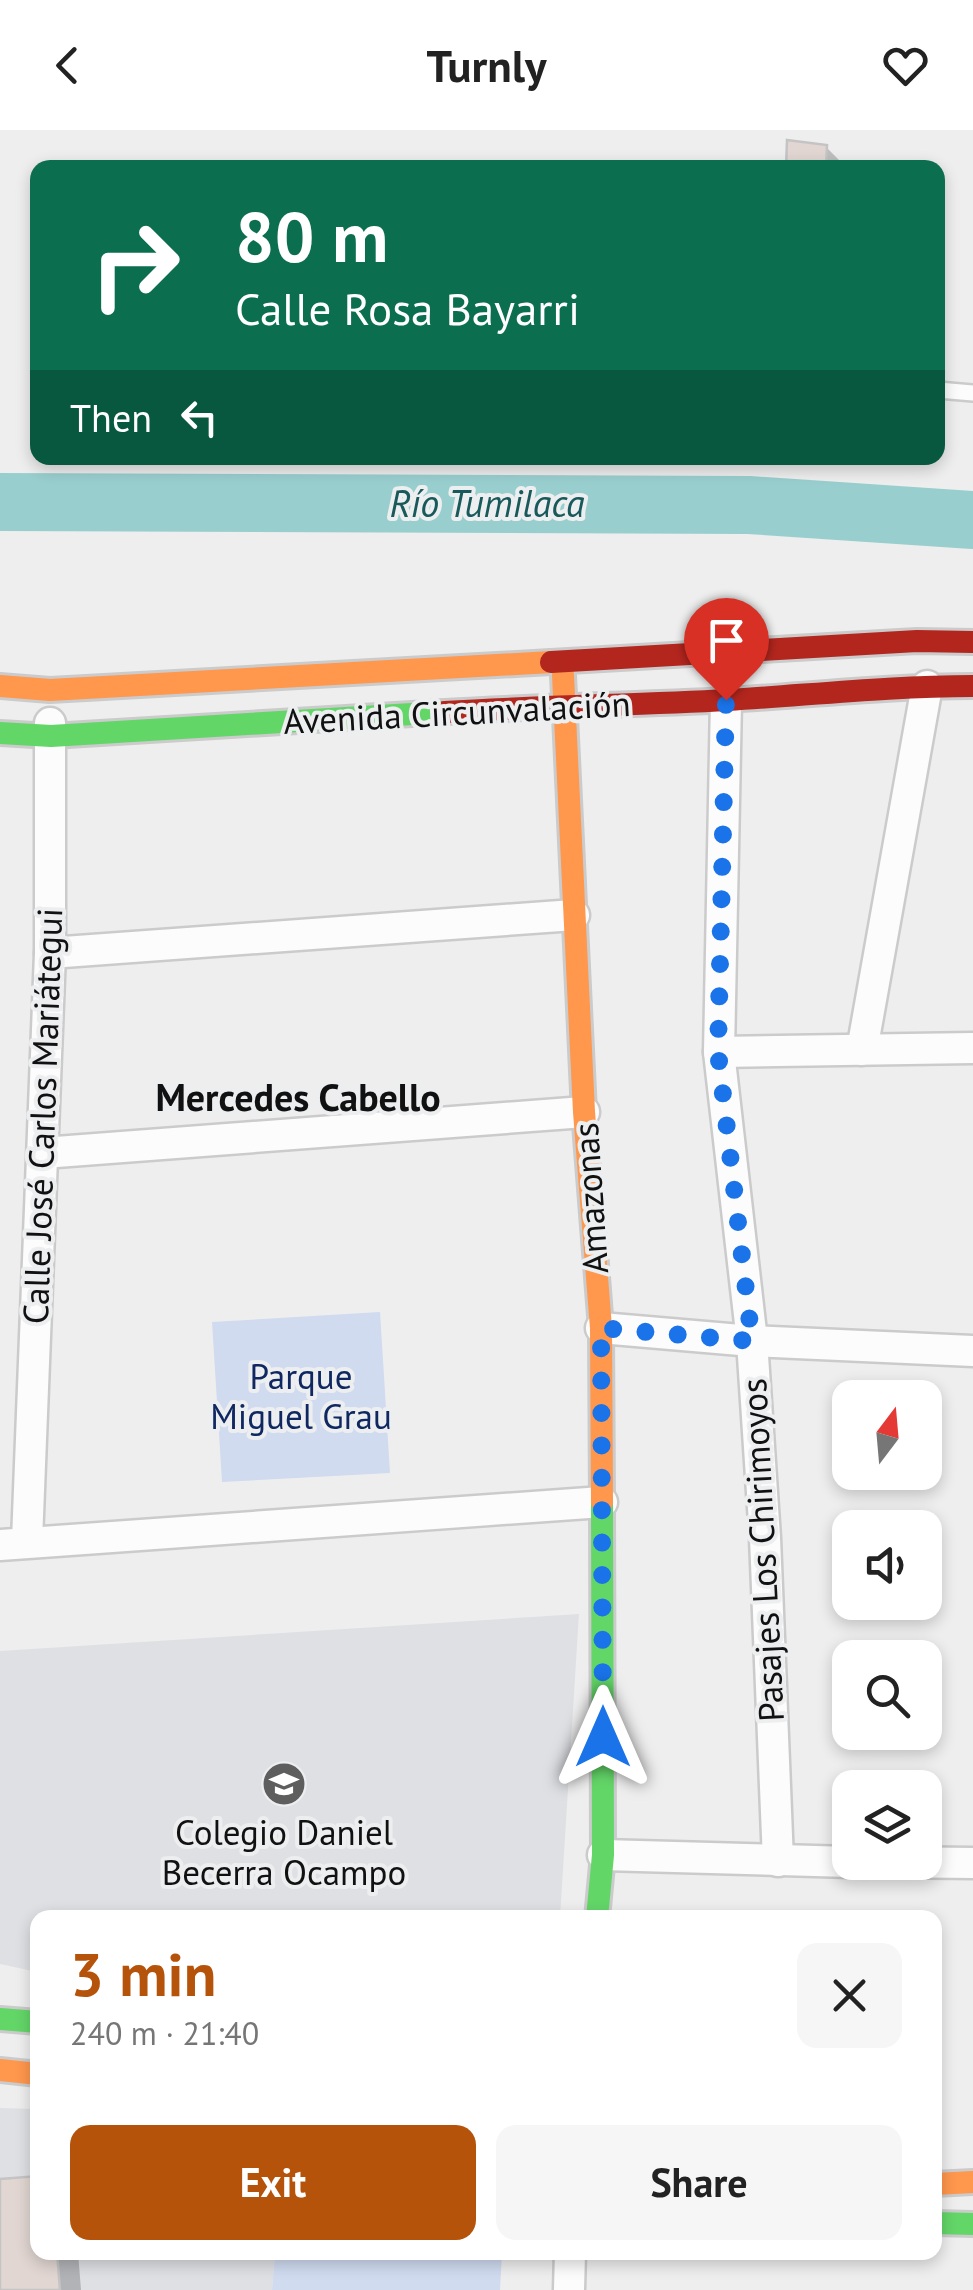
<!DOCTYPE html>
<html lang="en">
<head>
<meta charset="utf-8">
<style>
	body { margin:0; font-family:"PT Sans",sans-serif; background:#f6f6f6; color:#222; height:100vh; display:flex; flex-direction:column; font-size:38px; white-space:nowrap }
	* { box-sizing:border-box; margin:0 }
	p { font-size:32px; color:#767676 }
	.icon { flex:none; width:55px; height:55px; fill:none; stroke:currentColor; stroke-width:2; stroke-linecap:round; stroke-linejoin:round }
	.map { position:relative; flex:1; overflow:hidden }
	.details { position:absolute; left:30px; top:1780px; width:912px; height:350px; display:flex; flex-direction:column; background:#fff; border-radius:20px; box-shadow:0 5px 15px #0003 }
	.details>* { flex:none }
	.guide { position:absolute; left:30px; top:30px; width:915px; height:305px; border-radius:20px; box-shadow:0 5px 15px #0003; background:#0b6e4f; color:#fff; overflow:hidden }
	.needle { width:65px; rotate:16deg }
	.fabs { position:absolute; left:832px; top:1250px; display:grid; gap:20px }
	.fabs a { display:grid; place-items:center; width:110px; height:110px; border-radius:20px; background:#fff; box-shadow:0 5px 15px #0003; font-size:50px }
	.pin { position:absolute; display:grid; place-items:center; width:85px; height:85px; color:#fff; margin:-102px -42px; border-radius:50% 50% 50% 0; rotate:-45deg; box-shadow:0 0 10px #0007 }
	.pin .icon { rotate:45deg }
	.me { position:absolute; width:110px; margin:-55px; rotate:0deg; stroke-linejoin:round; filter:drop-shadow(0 0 8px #0008) }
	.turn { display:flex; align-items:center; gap:35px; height:210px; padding:0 40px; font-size:45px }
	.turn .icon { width:130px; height:130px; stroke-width:2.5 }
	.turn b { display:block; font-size:70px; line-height:85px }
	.then { display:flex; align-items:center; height:95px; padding:0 40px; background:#0003; gap:20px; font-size:38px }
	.round { display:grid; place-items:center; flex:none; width:105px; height:105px; border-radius:20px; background:#f6f6f6 }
	.headline { display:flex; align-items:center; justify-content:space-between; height:170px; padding:0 40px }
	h1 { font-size:60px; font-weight:800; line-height:75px; color:#b45309 }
	.primary-button { display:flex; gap:20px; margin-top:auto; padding:20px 40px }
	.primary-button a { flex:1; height:115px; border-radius:20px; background:#b45309; color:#fff; font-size:40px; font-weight:800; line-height:115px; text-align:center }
	.primary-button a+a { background:#f6f6f6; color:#222 }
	header { display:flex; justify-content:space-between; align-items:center; height:130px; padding:0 40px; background:#fff; font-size:45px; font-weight:800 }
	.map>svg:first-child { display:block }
</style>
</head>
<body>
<header><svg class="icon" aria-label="back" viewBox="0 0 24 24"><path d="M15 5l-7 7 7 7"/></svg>Turnly<svg class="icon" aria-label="heart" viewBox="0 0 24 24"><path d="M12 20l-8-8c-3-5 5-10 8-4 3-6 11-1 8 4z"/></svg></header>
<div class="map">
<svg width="973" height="2160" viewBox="0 0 973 2160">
	<rect width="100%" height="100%" fill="#eee"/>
	<g fill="#dee0e4">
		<path d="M579,1484L560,1787L38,1788L37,1842L0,1834V1521Z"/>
		<path d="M0,1978L37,1979L38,2122L275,2123L272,2160H0Z"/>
	</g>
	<g fill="#d0dbf0">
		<path d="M380,1182L390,1343L222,1352L212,1192Z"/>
		<path d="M275,2123H502L500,2160H272Z"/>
	</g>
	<g fill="#0003">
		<path d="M826,17L839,30L838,38H789Z"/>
		<path d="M0,2051L38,2122H78L81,2160H0Z"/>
	</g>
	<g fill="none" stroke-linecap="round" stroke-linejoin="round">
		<path stroke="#99cece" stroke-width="58" d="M0,372L749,375L973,390"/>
	</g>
	<g fill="#e1d6d2" stroke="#c4c4c4" stroke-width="2.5">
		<path d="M787,10L827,15L826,38H786Z"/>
		<path d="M38,2046V2122H57L60,2160H0V2049Z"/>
	</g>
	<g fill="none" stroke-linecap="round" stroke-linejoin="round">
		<defs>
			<path id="lane" d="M938,260L973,263"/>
			<g id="street">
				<path d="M726,570L719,922L752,1211L765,1408L778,1731"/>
				<path d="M50,823L574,785"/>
				<path d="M862,920L927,556"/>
				<path d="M719,922L973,918"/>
				<path d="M43,1023L584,982"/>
				<path d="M601,1198L752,1211L973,1221"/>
				<path d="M27,1411L50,823V593"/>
				<path d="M0,1415L602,1372"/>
				<path d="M603,1725L850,1732"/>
				<path d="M886,1732L973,1733"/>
				<path d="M569,2160L570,2122"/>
			</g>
			<g id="fast">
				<path d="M0,603L51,606L445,582"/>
				<path d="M597,1788L603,1725L602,1372"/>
				<path d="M0,1889L38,1892"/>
				<path d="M935,2093L973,2094"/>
			</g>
			<g id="slow">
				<path d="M563,545L584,982L601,1198L602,1372"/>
				<path d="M0,556L50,560L551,532"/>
				<path d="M0,1940L38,1944"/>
				<path d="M935,2054L973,2052"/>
			</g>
			<g id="jam">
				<path d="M551,532L917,511L973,512"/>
				<path d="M445,582C540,576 634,575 728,570C810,565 891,556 973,556"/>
			</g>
		</defs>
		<use href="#lane" stroke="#cbcbcc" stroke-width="20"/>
		<use href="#street" stroke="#cbcbcc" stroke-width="35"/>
		<use href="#fast" stroke="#cbcbcc" stroke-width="28"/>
		<use href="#slow" stroke="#cbcbcc" stroke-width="28"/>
		<use href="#jam" stroke="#cbcbcc" stroke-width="28"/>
		<use href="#lane" stroke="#fcfcfc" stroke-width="15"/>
		<use href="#street" stroke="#fcfcfc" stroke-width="30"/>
		<use href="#fast" stroke="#63d668" stroke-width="22"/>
		<use href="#slow" stroke="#ff974d" stroke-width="22"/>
		<use href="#jam" stroke="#b3261e" stroke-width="22"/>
	</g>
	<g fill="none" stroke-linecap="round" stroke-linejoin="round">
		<path stroke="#1a73e8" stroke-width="18" stroke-dasharray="0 32.4" d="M603,1607L601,1198L752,1211L718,922L726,570"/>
	</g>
	<defs>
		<symbol id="school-disc" viewBox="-11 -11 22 22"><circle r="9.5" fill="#5e5e5f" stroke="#edeeef"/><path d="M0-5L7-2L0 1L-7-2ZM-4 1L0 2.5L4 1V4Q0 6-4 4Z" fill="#fff"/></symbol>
	</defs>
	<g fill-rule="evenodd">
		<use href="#school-disc" x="259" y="1629" width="50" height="50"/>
	</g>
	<g text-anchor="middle" stroke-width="8" stroke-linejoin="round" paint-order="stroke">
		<g font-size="35" fill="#111112" stroke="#edeeef">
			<text transform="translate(457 583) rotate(-3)" y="12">Avenida Circunvalación</text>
			<text transform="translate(43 986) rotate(-88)" y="12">Calle José Carlos Mariátegui</text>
			<text transform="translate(591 1068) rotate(-94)" y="12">Amazonas</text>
			<text transform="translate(763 1420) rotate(-93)" y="12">Pasajes Los Chirimoyos</text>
		</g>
		<g font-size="35" fill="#102861" stroke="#edeeef">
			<text x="301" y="1259">Parque<tspan x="301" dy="40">Miguel Grau</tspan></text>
		</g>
		<g font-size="35" fill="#111112" stroke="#edeeef">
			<text x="284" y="1715">Colegio Daniel<tspan x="284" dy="40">Becerra Ocampo</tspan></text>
		</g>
		<g font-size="38" font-style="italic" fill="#18595b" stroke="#edeeef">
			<text x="487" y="387">Río Tumilaca</text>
		</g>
		<g font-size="38" font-weight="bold" fill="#111112" stroke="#edeeef">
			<text x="298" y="981">Mercedes Cabello</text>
		</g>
	</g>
</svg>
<div class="fabs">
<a><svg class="needle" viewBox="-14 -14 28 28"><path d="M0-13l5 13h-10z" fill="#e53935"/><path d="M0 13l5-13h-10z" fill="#767676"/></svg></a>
<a><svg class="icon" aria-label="sound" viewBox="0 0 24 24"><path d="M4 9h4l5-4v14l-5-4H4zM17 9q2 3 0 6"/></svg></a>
<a><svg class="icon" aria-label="search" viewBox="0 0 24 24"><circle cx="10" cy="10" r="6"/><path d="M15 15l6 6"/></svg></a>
<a><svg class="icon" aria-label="layers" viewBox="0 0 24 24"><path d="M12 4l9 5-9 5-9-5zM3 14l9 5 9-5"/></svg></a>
</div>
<div class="pin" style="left:726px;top:570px;background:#d93025"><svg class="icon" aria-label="arrive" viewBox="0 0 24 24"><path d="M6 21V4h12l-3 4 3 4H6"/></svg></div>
<svg class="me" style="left:603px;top:1607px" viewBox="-20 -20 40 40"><path d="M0-17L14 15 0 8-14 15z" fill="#1a73e8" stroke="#fff" stroke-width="4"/></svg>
<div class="guide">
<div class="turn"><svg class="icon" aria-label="right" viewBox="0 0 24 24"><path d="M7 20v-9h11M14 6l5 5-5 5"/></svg><div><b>80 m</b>Calle Rosa Bayarri</div></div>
<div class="then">Then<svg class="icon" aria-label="left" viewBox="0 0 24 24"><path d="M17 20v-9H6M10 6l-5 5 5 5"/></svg></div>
</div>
<section class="details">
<div class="headline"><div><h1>3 min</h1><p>240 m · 21:40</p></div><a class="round"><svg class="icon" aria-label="close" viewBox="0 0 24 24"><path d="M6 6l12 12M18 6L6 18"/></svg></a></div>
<div class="primary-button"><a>Exit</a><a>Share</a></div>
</section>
</div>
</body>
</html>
